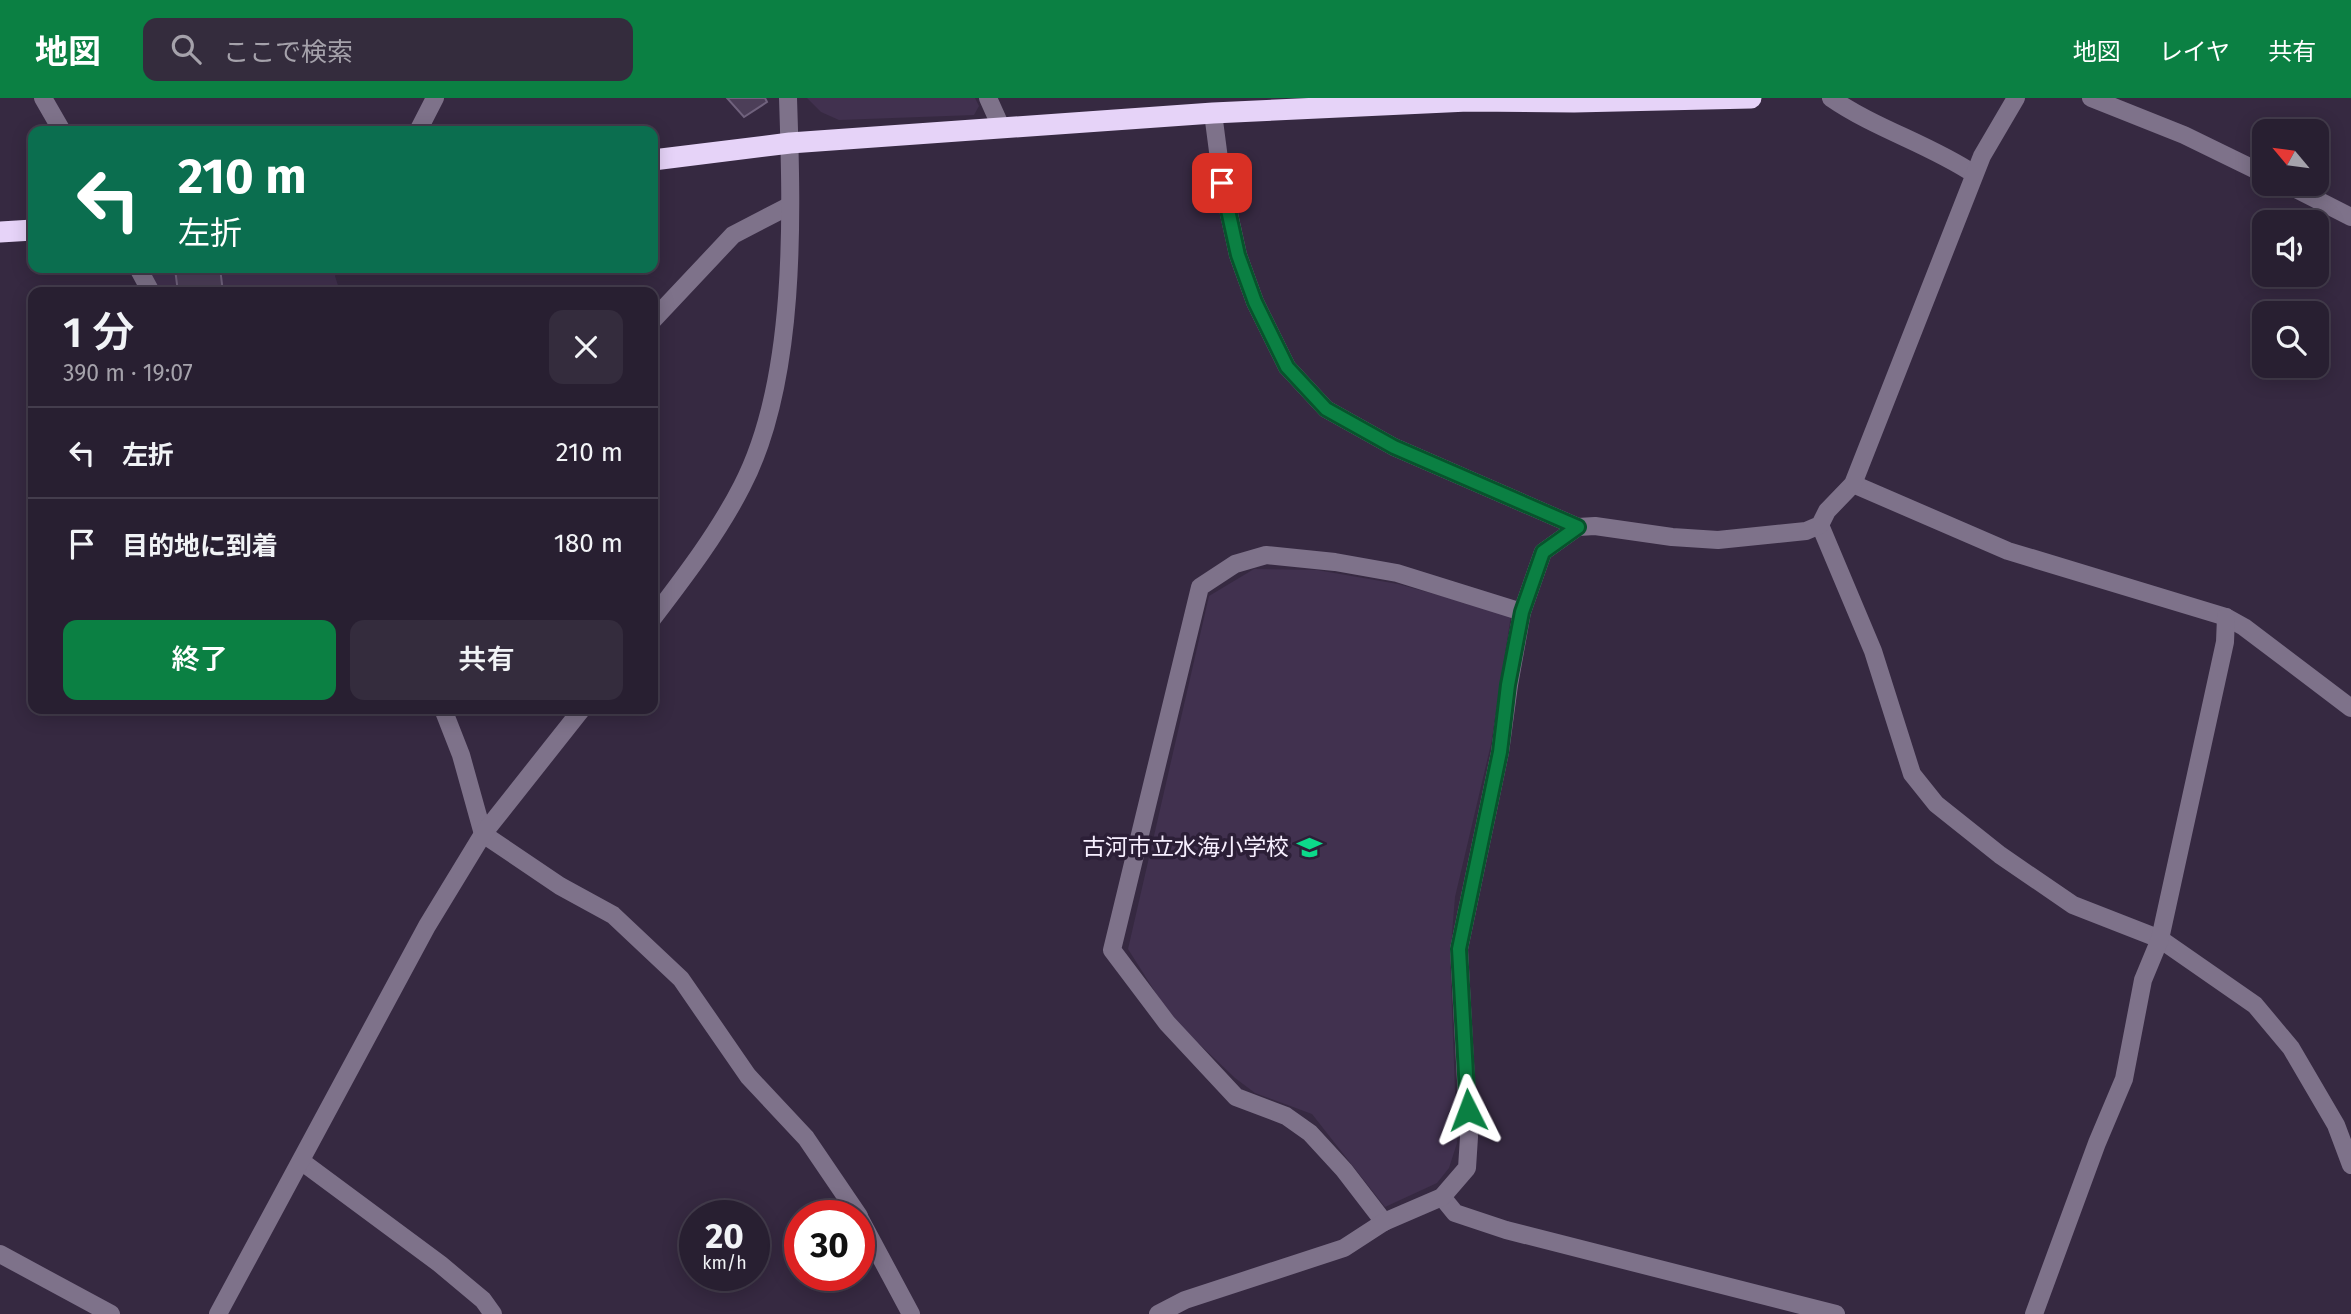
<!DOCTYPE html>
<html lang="ja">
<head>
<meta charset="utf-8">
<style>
	body { margin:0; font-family:"Fira Sans","Noto Sans JP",sans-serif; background:#342c3d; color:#f1f3f6; height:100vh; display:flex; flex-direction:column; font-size:26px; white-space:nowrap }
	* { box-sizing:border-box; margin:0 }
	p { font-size:23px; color:#a5a2ab }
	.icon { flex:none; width:38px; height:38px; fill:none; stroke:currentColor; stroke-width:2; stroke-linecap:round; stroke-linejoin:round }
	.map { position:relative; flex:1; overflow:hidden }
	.sheet { position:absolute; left:28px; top:189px; width:630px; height:427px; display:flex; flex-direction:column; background:#281f31; border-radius:14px; box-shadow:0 4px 18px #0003,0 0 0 2px #443d4d }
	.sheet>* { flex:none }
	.hud { position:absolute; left:28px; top:28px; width:630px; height:147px; border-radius:14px; box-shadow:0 4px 18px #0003,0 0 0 2px #443d4d; background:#0b6e4f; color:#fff; overflow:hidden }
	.needle { width:46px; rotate:299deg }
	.fabs { position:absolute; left:2252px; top:21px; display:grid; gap:14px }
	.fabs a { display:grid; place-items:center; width:77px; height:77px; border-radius:14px; background:#281f31; box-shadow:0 4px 18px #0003,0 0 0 2px #443d4d; font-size:35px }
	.speed { position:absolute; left:679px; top:1102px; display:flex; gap:14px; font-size:35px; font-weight:700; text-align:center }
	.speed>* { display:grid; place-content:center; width:91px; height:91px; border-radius:50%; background:#281f31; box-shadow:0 4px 18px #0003,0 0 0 2px #443d4d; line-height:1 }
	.speed small { font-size:18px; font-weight:400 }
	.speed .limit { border:10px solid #d22; background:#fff; color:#111 }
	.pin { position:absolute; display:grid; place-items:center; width:60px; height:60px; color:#fff; margin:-30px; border-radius:14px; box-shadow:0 4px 10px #0006 }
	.me { position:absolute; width:77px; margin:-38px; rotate:357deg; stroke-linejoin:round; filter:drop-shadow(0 0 5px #0008) }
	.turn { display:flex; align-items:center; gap:24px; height:147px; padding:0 35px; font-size:32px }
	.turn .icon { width:91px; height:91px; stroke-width:2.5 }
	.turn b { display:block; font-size:49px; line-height:60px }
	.round { display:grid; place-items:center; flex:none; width:74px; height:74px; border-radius:14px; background:#342c3d }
	.headline { display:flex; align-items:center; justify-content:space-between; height:119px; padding:0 35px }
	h1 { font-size:42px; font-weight:600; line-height:52px }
	.action { display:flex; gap:14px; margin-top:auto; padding:14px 35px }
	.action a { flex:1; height:80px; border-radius:14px; background:#0b8043; color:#fff; font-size:28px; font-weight:600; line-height:80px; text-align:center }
	.action a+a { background:#342c3d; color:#f1f3f6 }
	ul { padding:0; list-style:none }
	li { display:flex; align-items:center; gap:21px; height:91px; padding:0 35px; border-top:2px solid #443d4d }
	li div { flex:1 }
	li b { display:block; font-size:26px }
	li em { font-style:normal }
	header { display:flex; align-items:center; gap:42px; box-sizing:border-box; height:98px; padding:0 35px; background:#0b8043; color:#fff }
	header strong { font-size:33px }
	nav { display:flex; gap:38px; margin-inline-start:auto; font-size:24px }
	.search { width:490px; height:63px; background:#342c3d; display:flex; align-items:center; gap:18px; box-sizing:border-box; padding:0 24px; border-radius:14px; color:#a5a2ab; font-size:26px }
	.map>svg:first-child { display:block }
</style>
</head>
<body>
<header>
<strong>地図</strong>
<div class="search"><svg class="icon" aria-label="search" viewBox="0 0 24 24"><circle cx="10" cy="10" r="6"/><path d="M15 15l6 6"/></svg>ここで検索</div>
<nav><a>地図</a><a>レイヤ</a><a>共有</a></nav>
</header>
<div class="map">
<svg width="2351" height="1216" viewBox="0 0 2351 1216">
	<rect width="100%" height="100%" fill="#362941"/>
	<g fill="#41314f">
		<path d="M807,0H975L979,8L974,17L839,22L821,14Z"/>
		<path d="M142,170H339L335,178L340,194H156Z"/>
		<path d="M1254,471L1317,472L1398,486L1511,517L1491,646L1455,799L1450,860L1457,1045L1449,1070L1437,1085L1385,1109L1312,1016L1255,995L1235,980L1171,919L1128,851L1209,498Z"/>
	</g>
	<g fill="#4c3e58" stroke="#70627d" stroke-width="2">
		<path d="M727,0H765L767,4L744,19Z"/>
		<path d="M220,170L223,194H178L175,171Z"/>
	</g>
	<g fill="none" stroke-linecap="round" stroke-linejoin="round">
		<g stroke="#7e728a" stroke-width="18">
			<path d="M43,0L62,33"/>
			<path d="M988,0L1001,29"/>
			<path d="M1831,0C1876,31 1929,46 1974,76"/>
			<path d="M2091,0L2184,37L2264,76"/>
			<path d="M1213,15L1222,84L1238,157L1255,204L1287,269L1326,311L1394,349L1578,429"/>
			<path d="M418,33L435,0"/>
			<path d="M2286,86L2351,119"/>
			<path d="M138,170L151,194"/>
			<path d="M653,222L733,137L789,108"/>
			<path d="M1853,386L2008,453L2226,519L2244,529L2351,610"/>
			<path d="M1820,427L1873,553L1912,676L1936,706L2000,757L2073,807L2160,841L2255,907L2291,950L2336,1027L2351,1067"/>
			<path d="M653,520C685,478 718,435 742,388C797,282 792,118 788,0"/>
			<path d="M443,611L461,657L483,736L560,788L613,817L681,881L748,978L806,1040L859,1118"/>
			<path d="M301,1063L440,1166L483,1202L493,1216"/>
			<path d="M1442,1099L1455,1115L1506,1132L1836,1216"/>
			<path d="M859,1119L911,1216"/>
			<path d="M1384,1124L1344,1072L1310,1035L1286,1018L1236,999L1167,925L1112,852L1200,489L1235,466L1266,457L1335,464L1397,475L1522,514"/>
			<path d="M0,1156L111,1216"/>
			<path d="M218,1216L427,828L483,736L582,611"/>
			<path d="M1158,1216L1185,1202L1344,1150L1384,1124L1442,1099L1467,1070L1469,1039L1459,851L1500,654L1509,587L1522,514L1543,454L1578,429L1595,428L1672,439L1718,442L1806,433L1820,427L1827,413L1853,386L1982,58L2016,0"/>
			<path d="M2034,1216L2097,1045L2124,981L2143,882L2160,841L2225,544L2226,519"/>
		</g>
		<g stroke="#e6d3f8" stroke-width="21">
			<path d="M653,62L790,45L1213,15L1468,3L1574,4L1751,0"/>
			<path d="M0,134L33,132"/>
		</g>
	</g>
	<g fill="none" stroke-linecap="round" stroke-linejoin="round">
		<defs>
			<path id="route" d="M1222,85L1238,157L1255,204L1287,269L1326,311L1394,349L1578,429L1543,454L1522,514L1508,587L1500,654L1459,851L1468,1012"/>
		</defs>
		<use href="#route" stroke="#07532c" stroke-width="18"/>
		<use href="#route" stroke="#0b8043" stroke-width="12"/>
	</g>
	<defs>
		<symbol id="school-bare" viewBox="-9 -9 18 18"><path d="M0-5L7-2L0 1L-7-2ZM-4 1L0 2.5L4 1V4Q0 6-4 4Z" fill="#0cd98a" stroke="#2c1f37" stroke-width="2.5" paint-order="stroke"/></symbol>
	</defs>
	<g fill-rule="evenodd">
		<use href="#school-bare" x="1292" y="732" width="35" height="35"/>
	</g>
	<g text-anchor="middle" stroke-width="7" stroke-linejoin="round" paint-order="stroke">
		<g font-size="23" fill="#f7efff" stroke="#2c1f37" text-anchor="end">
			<text x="1289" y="757">古河市立水海小学校</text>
		</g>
	</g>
</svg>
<div class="fabs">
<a><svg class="needle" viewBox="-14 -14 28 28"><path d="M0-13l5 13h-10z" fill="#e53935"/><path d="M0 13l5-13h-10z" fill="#a5a2ab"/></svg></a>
<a><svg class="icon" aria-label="sound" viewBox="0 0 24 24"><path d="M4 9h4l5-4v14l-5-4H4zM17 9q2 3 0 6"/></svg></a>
<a><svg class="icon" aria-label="search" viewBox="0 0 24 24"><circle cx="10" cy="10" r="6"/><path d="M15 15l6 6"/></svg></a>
</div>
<div class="speed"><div>20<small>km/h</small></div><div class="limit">30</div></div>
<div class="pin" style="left:1222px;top:85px;background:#d93025"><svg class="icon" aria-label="arrive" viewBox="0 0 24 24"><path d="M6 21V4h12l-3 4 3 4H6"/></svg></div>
<svg class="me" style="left:1468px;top:1012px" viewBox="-20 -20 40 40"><path d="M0-17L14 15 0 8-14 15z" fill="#0b8043" stroke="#fff" stroke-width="4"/></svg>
<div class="hud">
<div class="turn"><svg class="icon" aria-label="left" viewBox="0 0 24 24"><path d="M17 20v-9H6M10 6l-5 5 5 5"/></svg><div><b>210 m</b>左折</div></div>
</div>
<section class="sheet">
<div class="headline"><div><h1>1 分</h1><p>390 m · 19:07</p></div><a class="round"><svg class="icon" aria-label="close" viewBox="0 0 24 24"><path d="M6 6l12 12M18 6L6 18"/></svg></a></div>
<ul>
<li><svg class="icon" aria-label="left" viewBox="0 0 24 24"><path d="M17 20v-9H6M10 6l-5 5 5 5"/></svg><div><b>左折</b></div><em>210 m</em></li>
<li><svg class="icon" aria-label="arrive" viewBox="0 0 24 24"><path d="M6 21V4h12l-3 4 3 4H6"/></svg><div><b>目的地に到着</b></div><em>180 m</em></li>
</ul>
<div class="action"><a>終了</a><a>共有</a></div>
</section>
</div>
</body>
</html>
